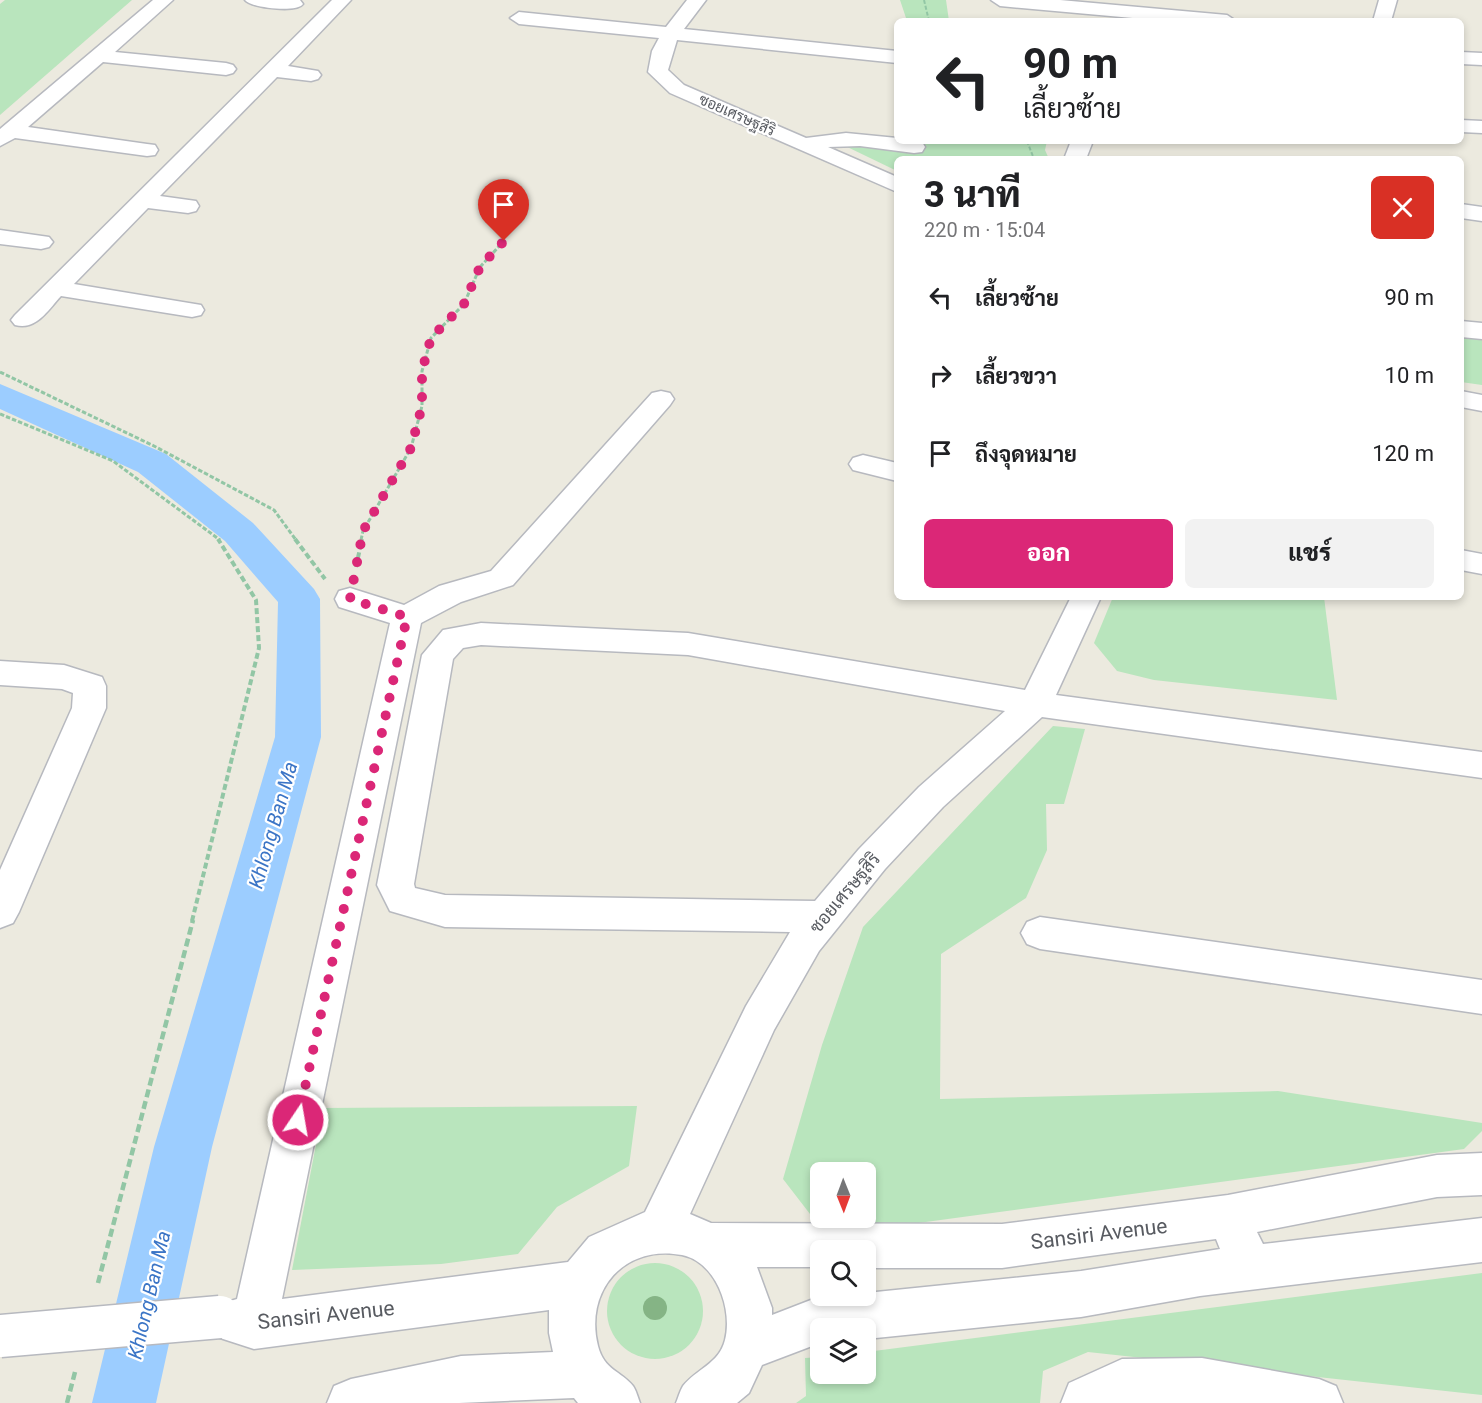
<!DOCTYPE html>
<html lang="th">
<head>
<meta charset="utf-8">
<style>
	body { margin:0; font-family:Roboto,Sarabun,sans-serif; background:#f2f2f2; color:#202124; height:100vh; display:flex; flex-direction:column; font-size:22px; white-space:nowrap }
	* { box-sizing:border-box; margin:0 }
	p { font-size:20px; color:#757577 }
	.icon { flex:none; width:33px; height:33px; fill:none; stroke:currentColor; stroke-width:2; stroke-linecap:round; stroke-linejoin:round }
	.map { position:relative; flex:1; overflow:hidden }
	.sheet { position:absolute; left:894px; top:156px; width:570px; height:444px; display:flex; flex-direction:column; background:#fff; border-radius:9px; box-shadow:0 3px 9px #0003 }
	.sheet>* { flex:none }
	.top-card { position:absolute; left:894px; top:18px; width:570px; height:126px; border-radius:9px; box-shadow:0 3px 9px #0003; background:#fff; color:#202124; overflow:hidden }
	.needle { width:39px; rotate:179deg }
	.tools { position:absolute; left:810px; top:1162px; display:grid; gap:12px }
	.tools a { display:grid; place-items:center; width:66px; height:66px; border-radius:9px; background:#fff; box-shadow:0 3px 9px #0003; font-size:30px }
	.pin { position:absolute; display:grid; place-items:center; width:51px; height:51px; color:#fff; margin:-62px -26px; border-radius:50% 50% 50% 0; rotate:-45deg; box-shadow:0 0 6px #0007 }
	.pin .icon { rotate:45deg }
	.me { position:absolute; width:66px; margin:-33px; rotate:12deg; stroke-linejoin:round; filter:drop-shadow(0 0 4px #0008) }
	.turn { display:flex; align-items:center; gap:21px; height:126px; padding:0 30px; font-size:27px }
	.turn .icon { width:78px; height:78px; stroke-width:2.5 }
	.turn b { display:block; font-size:42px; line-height:51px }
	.round { display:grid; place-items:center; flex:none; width:63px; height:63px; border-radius:9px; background:#f2f2f2 }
	.summary { display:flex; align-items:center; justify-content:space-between; height:102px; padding:0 30px }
	h1 { font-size:36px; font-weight:800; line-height:45px }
	.button { display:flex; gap:12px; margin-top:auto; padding:12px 30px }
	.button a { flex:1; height:69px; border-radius:9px; background:#db2777; color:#fff; font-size:24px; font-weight:800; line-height:69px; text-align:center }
	.button a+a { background:#f2f2f2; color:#202124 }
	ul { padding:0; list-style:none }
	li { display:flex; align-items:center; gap:18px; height:78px; padding:0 30px }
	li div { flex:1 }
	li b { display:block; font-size:22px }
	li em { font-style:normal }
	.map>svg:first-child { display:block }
</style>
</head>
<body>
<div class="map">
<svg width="1482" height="1403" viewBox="0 0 1482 1403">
	<rect width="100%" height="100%" fill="#eceadf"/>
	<g fill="#b9e5bd">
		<path d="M5,0H132L0,115V4Z"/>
		<path d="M900,0H946L949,21H907Z"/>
		<path d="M911,141H1047L1045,150L1049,159H897V171L839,143L907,151Z"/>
		<path d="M1461,337L1482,339V385L1461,382Z"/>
		<path d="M1113,597H1324L1337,700L1154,680L1117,671L1094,643Z"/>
		<path d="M1053,726L1085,729L1064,804H1046L1047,850L1026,898L941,954L940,1099L1278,1091L1482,1123V1131L1464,1149L874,1229L826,1218H866V1173H820V1217L810,1214L783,1179L822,1045L863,927Z"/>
		<path d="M637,1106L629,1166L557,1207L518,1254L441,1264L292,1270L323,1108Z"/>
		<circle cx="655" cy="1311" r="48"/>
		<path d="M1482,1273V1395L1088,1352L1043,1371L1040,1403H796L806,1396L805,1358L820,1357V1374H866V1352Z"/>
	</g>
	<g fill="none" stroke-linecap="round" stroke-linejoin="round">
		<path fill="#9ccdff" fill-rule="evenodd" d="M0,384L166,454L253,523L314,589L320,599L321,737L212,1147L156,1403H92L154,1147L275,737L278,602L225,541L138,472L0,409Z"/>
		<defs>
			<g id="minor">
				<path d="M153,0H173L115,52L226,63L233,65L236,69L233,73L226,75L103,62L28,127L147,144L155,145L158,150L155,155L147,156L15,138L0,146V129Z"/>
				<path d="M245,0H300L303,4C297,13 251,8 245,0Z"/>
				<path d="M332,0H351L288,66L318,71L321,75L318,79L311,81L277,77L160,196L196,201L199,206L196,211L188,213L148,208L74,284L201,305L204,310L201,315L192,317L61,296C48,310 36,331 15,325L11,320L15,315Z"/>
				<path d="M687,0H706L684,29L897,51V63L677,40L668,70L684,85L806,138L846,133L897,138V141L922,142L925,147L922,152L914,153L860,146L828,147L897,177V192L670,93L648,72L652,51L659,38L519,24L510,18L519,12L666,27Z"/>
				<path d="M991,0H1060L1227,15L1236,21H1166L1000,6Z"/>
				<path d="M1379,0H1397L1391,21H1373Z"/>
				<path d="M1461,52L1482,53V65L1461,64Z"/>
				<path d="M1461,120L1482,121V133L1461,132Z"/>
				<path d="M1071,141H1093L1086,159H1064Z"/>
				<path d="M1461,204L1482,207V221L1461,218Z"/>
				<path d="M0,230L49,237L53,242L49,247L41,249L0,244Z"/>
				<path d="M1461,321L1482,323V339L1461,337Z"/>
				<path d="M661,391L670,393L674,399L670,405L513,585L461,602L421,623L282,1299L568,1262L589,1237L645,1212L746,1006L790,932L445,927L390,911L377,885L422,655L443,630L481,623L688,633L1025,690L1071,597H1101L1056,695L1482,752V778L1042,717L943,807L885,869L819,951L774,1030L690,1214L711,1223L1002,1224L1228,1195L1437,1155L1482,1153V1195L1437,1197L1257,1232L1263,1244L1482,1218V1262L1200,1296L1081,1317L866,1339V1329H820V1343L762,1365L749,1393L737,1403H676C678,1398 680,1391 683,1386C696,1369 719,1364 725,1340C733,1309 716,1262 682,1255C624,1244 584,1291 598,1346C604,1370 621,1371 633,1386C636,1390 638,1398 640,1403H578L574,1398L459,1403H327L334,1386L351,1379L461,1356L553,1352L549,1333V1310L254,1349L217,1337L210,1321L217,1305L237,1299L390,623L339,607L335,599L339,591L350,588L404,605L439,586L491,571L652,393ZM481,645L688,655L1005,711L919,787L859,849L815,901L445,895L415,888L414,884L453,659L463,648ZM1216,1239L1220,1249L1081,1271L866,1293V1296L816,1298L772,1315V1308L757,1267H820V1251H866V1268H1002Z"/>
				<path d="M1461,391L1482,395V411L1461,407Z"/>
				<path d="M863,455L897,463V481L853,470L849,464L853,458Z"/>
				<path d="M1461,550L1482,554V574L1461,570Z"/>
				<path d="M0,661L64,665L102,677L106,686V708L19,912L13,923L0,928V870L72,708L73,693L62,689L0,685Z"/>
				<path d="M1040,917L1482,980V1014L1040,949L1027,944L1021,933L1027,922Z"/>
				<path d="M1202,1358L1319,1379L1336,1386L1343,1403H1061L1069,1383L1122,1359Z"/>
			</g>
		</defs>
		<use href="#minor" stroke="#b7b9bf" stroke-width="3"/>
		<g stroke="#92c6a5" stroke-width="2" stroke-dasharray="4 2" stroke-linecap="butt">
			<path d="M924,0L929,21"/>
			<path d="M1027,141L1034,159"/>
		</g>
		<g stroke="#92c6a5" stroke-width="3" stroke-dasharray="4.5 2" stroke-linecap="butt">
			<path d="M0,372L154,446L274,510L296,540"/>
			<path d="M0,414L113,461L220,540"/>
			<path d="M361,540L363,531L411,448L422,406V371L431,338L464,304L480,267L504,241"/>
		</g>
		<g stroke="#92c6a5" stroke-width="4" stroke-dasharray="6 3" stroke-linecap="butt">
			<path d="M295,539L325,579"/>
			<path d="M356,567L362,539"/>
			<path d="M192,921L259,648L256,600L218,539"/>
		</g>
		<g stroke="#92c6a5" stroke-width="4.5" stroke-dasharray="8 4" stroke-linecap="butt">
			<path d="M98,1283L193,920"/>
			<path d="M67,1403L75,1372"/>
		</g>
		<use href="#minor" fill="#fff" fill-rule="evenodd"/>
		<defs>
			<path id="minor-bridge" d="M0,1336L220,1317"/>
		</defs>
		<use href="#minor-bridge" stroke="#b7b9bf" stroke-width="45" stroke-linecap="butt"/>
		<use href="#minor-bridge" stroke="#fff" stroke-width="42"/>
	</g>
	<circle fill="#85b485" cx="655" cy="1308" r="12"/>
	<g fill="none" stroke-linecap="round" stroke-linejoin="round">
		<path stroke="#db2777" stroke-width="10" stroke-dasharray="0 18" d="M298,1120L407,617L350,599L363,531L411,448L422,406V371L431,338L464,304L480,267L504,241"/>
	</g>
	<g text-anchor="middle" stroke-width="4.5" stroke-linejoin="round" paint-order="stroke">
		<g font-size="15" fill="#585b61" stroke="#fff">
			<text transform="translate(737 115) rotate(24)" y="5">ซอยเศรษฐสิริ</text>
		</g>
		<g font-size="18" fill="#585b61" stroke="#fff">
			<text transform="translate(845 893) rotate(-50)" y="6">ซอยเศรษฐสิริ</text>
		</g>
		<g font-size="20" font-style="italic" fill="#3b75c6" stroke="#fff">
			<text transform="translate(273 825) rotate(-74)" y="7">Khlong Ban Ma</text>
			<text transform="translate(149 1295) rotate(-77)" y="7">Khlong Ban Ma</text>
		</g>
		<g font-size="21" fill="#585b61" stroke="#fff">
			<text transform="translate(1099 1234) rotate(-7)" y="7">Sansiri Avenue</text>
			<text transform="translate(326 1315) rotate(-6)" y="7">Sansiri Avenue</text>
		</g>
	</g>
</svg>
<div class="tools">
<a><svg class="needle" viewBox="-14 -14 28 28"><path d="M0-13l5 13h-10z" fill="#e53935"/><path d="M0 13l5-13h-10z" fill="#757577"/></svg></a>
<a><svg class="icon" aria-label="search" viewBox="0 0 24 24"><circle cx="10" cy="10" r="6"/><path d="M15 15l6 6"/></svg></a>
<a><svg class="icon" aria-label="layers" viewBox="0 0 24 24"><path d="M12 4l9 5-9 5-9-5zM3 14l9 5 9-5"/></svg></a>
</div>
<div class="pin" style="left:504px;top:241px;background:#d93025"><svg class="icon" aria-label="arrive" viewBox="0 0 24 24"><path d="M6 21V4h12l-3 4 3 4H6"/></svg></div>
<svg class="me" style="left:298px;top:1120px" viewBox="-20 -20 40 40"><circle r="17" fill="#db2777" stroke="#fff" stroke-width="3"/><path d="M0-11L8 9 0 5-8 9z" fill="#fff"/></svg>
<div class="top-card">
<div class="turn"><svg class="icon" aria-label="left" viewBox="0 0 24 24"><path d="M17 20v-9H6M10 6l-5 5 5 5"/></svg><div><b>90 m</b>เลี้ยวซ้าย</div></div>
</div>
<section class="sheet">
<div class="summary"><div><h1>3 นาที</h1><p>220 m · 15:04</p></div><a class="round" style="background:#d93025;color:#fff"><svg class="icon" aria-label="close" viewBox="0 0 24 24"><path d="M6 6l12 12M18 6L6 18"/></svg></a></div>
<ul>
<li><svg class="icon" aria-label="left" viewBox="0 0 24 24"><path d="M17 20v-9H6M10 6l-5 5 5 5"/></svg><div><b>เลี้ยวซ้าย</b></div><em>90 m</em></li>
<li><svg class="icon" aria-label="right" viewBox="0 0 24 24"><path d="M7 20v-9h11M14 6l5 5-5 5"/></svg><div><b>เลี้ยวขวา</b></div><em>10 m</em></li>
<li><svg class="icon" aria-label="arrive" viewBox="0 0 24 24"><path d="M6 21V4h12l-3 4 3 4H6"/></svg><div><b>ถึงจุดหมาย</b></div><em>120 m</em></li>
</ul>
<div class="button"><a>ออก</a><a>แชร์</a></div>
</section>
</div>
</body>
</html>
